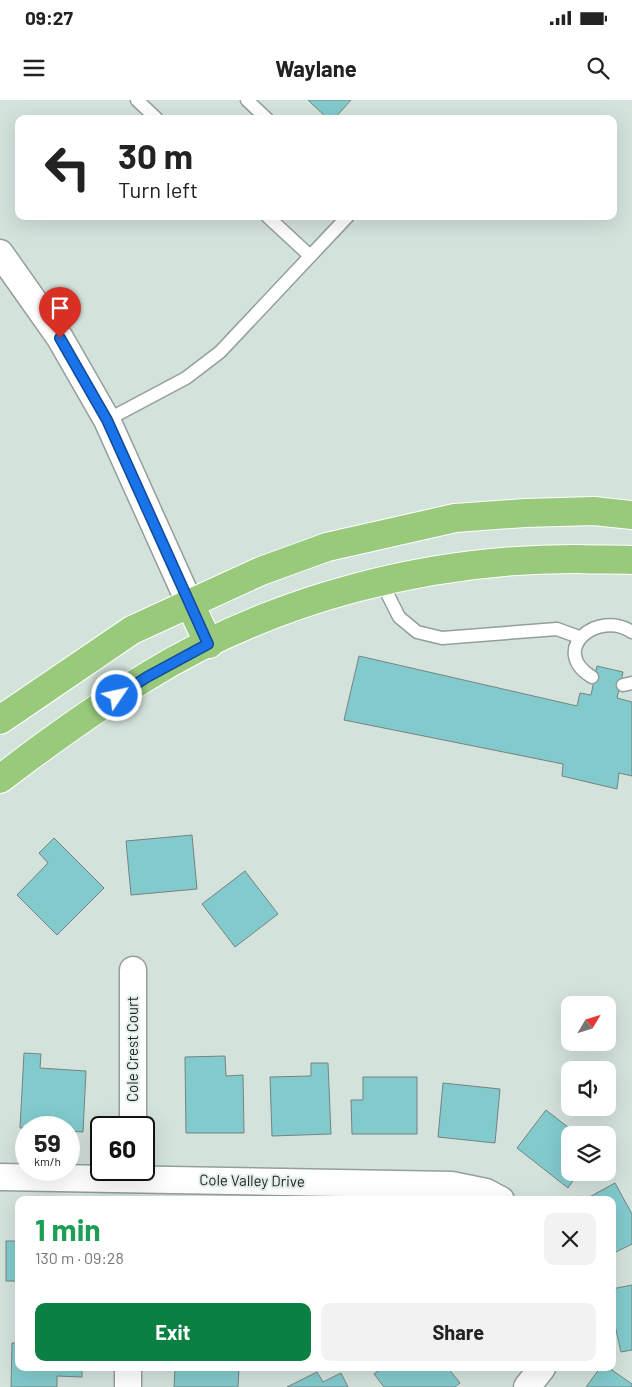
<!DOCTYPE html>
<html lang="en">
<head>
<meta charset="utf-8">
<style>
	body { margin:0; font-family:Barlow,sans-serif; background:#f2f2f2; color:#222; height:100vh; display:flex; flex-direction:column; font-size:19px; white-space:nowrap }
	* { box-sizing:border-box; margin:0 }
	p { font-size:16px; color:#767676 }
	.icon { flex:none; width:28px; height:28px; fill:none; stroke:currentColor; stroke-width:2; stroke-linecap:round; stroke-linejoin:round }
	.map { position:relative; flex:1; overflow:hidden }
	.drawer { position:absolute; left:15px; top:1096px; width:601px; height:175px; display:flex; flex-direction:column; background:#fff; border-radius:10px; box-shadow:0 5px 20px #0002 }
	.drawer>* { flex:none }
	.guide { position:absolute; left:15px; top:15px; width:602px; height:105px; border-radius:10px; box-shadow:0 5px 20px #0002; background:#fff; color:#222; overflow:hidden }
	.needle { width:32px; rotate:52deg }
	.fabs { position:absolute; left:561px; top:896px; display:grid; gap:10px }
	.fabs a { display:grid; place-items:center; width:55px; height:55px; border-radius:10px; background:#fff; box-shadow:0 5px 20px #0002; font-size:25px }
	.speed { position:absolute; left:15px; top:1016px; display:flex; gap:10px; font-size:25px; font-weight:700; text-align:center }
	.speed>* { display:grid; place-content:center; width:65px; height:65px; border-radius:50%; background:#fff; box-shadow:0 5px 20px #0002; line-height:1 }
	.speed small { font-size:12px; font-weight:400 }
	.speed .limit { border:2px solid #111; border-radius:8px; background:#fff; color:#111 }
	.pin { position:absolute; display:grid; place-items:center; width:42px; height:42px; color:#fff; margin:-51px -21px; border-radius:50% 50% 50% 0; rotate:-45deg; box-shadow:0 0 5px #0007 }
	.pin .icon { rotate:45deg }
	.me { position:absolute; width:55px; margin:-28px; rotate:56deg; stroke-linejoin:round; filter:drop-shadow(0 0 4px #0008) }
	.turn { display:flex; align-items:center; gap:18px; height:105px; padding:0 20px; font-size:22px }
	.turn .icon { width:65px; height:65px; stroke-width:2.5 }
	.turn b { display:block; font-size:35px; line-height:42px }
	.round { display:grid; place-items:center; flex:none; width:52px; height:52px; border-radius:10px; background:#f2f2f2 }
	.headline { display:flex; align-items:center; justify-content:space-between; height:85px; padding:0 20px }
	h1 { font-size:30px; font-weight:700; line-height:38px; color:#1e9e55 }
	.button { display:flex; gap:10px; margin-top:auto; padding:10px 20px }
	.button a { flex:1; height:58px; border-radius:10px; background:#0b8043; color:#fff; font-size:20px; font-weight:700; line-height:58px; text-align:center }
	.button a+a { background:#f2f2f2; color:#222 }
	.status { display:flex; justify-content:space-between; align-items:center; height:35px; padding:0 25px; background:#fff; direction:ltr }
	.status svg { height:14px; fill:currentColor }
	header { display:flex; justify-content:space-between; align-items:center; height:65px; padding:0 20px; background:#fff; font-size:22px; font-weight:700 }
	.map>svg:first-child { display:block }
</style>
</head>
<body>
<div class="status"><b>09:27</b><svg viewBox="0 0 49 12"><path d="M0 12V9h3v3zM5 12V6h3v6zM10 12V3h3v9zM15 12V0h3v12zM26 1h20v11H26zM47 4h2v5h-2z"/></svg></div>
<header><svg class="icon" aria-label="menu" viewBox="0 0 24 24"><path d="M4 6h16M4 12h16M4 18h16"/></svg>Waylane<svg class="icon" aria-label="search" viewBox="0 0 24 24"><circle cx="10" cy="10" r="6"/><path d="M15 15l6 6"/></svg></header>
<div class="map">
<svg width="632" height="1287" viewBox="0 0 632 1287">
	<rect width="100%" height="100%" fill="#d4e2dc"/>
	<g fill="#82cacc" stroke="#758383">
		<path d="M308,0H351L334,19H328Z"/>
		<path d="M359,556L577,606L580,593L591,595L597,566L623,572L617,598L632,602V676L619,673L617,689L562,676L563,664L344,620Z"/>
		<path d="M192,735L197,789L131,795L126,741Z"/>
		<path d="M54,738L104,788L57,835L17,795L48,763L39,753Z"/>
		<path d="M245,771L278,814L235,847L202,804Z"/>
		<path d="M24,953L41,954L40,968L86,971L83,1032L69,1031V1028H20Z"/>
		<path d="M225,956L226,976L243,975L244,1033H186L185,957Z"/>
		<path d="M311,963H328L331,1034L272,1036L270,977L311,976Z"/>
		<path d="M363,977H417V1034H352L351,1000H363Z"/>
		<path d="M443,983L500,989L495,1043L438,1037Z"/>
		<path d="M546,1010L578,1035H570V1072H579L568,1088L517,1048Z"/>
		<path d="M615,1083L632,1114V1144L612,1154V1100H584Z"/>
		<rect x="6" y="1141" width="13" height="40"/>
		<path d="M632,1185V1250L621,1252L612,1212V1189Z"/>
		<path d="M12,1243H19V1268H82V1277L57,1276V1287H11Z"/>
		<path d="M175,1268H239L238,1287H174Z"/>
		<path d="M382,1268H448L460,1283L455,1287H384L374,1274Z"/>
		<path d="M600,1268H609L632,1284V1287H586Z"/>
		<path d="M317,1272L323,1282L341,1273L348,1287H287Z"/>
	</g>
	<g fill="none" stroke-linecap="round" stroke-linejoin="round">
		<defs>
			<g id="service">
				<path d="M137,0L157,19"/>
				<path d="M247,0L267,19"/>
				<path d="M267,116L309,155"/>
				<path d="M107,320L186,278L220,252L348,116"/>
				<path d="M381,481L399,517L417,532L442,538L557,529L579,537"/>
				<path d="M592,577C548,550 598,509 632,532"/>
				<path d="M623,585L632,583"/>
			</g>
			<g id="minor">
				<path d="M0,153L60,238L107,320L189,502"/>
				<path d="M133,870V1028"/>
				<path d="M0,1077L452,1085L486,1092L501,1100"/>
				<path d="M128,1268V1287"/>
				<path d="M527,1287L542,1268"/>
			</g>
			<g id="primary">
				<path d="M189,502L209,544"/>
				<path d="M0,620L132,530L261,471L327,447L455,418L525,413L594,411L632,415"/>
				<path d="M0,679C47,643 96,608 146,577C274,498 430,458 579,459C597,460 615,459 632,460"/>
			</g>
		</defs>
		<use href="#service" stroke="#939f99" stroke-width="15"/>
		<use href="#minor" stroke="#939f99" stroke-width="29"/>
		<use href="#primary" stroke="#fff" stroke-width="30"/>
		<use href="#service" stroke="#fff" stroke-width="12"/>
		<use href="#minor" stroke="#fff" stroke-width="26"/>
		<use href="#primary" stroke="#99ca7c" stroke-width="28"/>
	</g>
	<g fill="none" stroke-linecap="round" stroke-linejoin="round">
		<defs>
			<path id="route" d="M60,238L107,320L208,544L147,577L117,596"/>
		</defs>
		<use href="#route" stroke="#114b97" stroke-width="12"/>
		<use href="#route" stroke="#1a73e8" stroke-width="9"/>
	</g>
	<g text-anchor="middle" stroke-width="4" stroke-linejoin="round" paint-order="stroke">
		<g font-size="15" fill="#1e2220" stroke="#e2efe9">
			<text transform="translate(133 949) rotate(-90)" y="5">Cole Crest Court</text>
			<text transform="translate(252 1081) rotate(1)" y="5">Cole Valley Drive</text>
		</g>
	</g>
</svg>
<div class="fabs">
<a><svg class="needle" viewBox="-14 -14 28 28"><path d="M0-13l5 13h-10z" fill="#e53935"/><path d="M0 13l5-13h-10z" fill="#767676"/></svg></a>
<a><svg class="icon" aria-label="sound" viewBox="0 0 24 24"><path d="M4 9h4l5-4v14l-5-4H4zM17 9q2 3 0 6"/></svg></a>
<a><svg class="icon" aria-label="layers" viewBox="0 0 24 24"><path d="M12 4l9 5-9 5-9-5zM3 14l9 5 9-5"/></svg></a>
</div>
<div class="speed"><div>59<small>km/h</small></div><div class="limit">60</div></div>
<div class="pin" style="left:60px;top:238px;background:#d93025"><svg class="icon" aria-label="arrive" viewBox="0 0 24 24"><path d="M6 21V4h12l-3 4 3 4H6"/></svg></div>
<svg class="me" style="left:117px;top:596px" viewBox="-20 -20 40 40"><circle r="17" fill="#1a73e8" stroke="#fff" stroke-width="3"/><path d="M0-11L8 9 0 5-8 9z" fill="#fff"/></svg>
<div class="guide">
<div class="turn"><svg class="icon" aria-label="left" viewBox="0 0 24 24"><path d="M17 20v-9H6M10 6l-5 5 5 5"/></svg><div><b>30 m</b>Turn left</div></div>
</div>
<section class="drawer">
<div class="headline"><div><h1>1 min</h1><p>130 m · 09:28</p></div><a class="round"><svg class="icon" aria-label="close" viewBox="0 0 24 24"><path d="M6 6l12 12M18 6L6 18"/></svg></a></div>
<div class="button"><a>Exit</a><a>Share</a></div>
</section>
</div>
</body>
</html>
